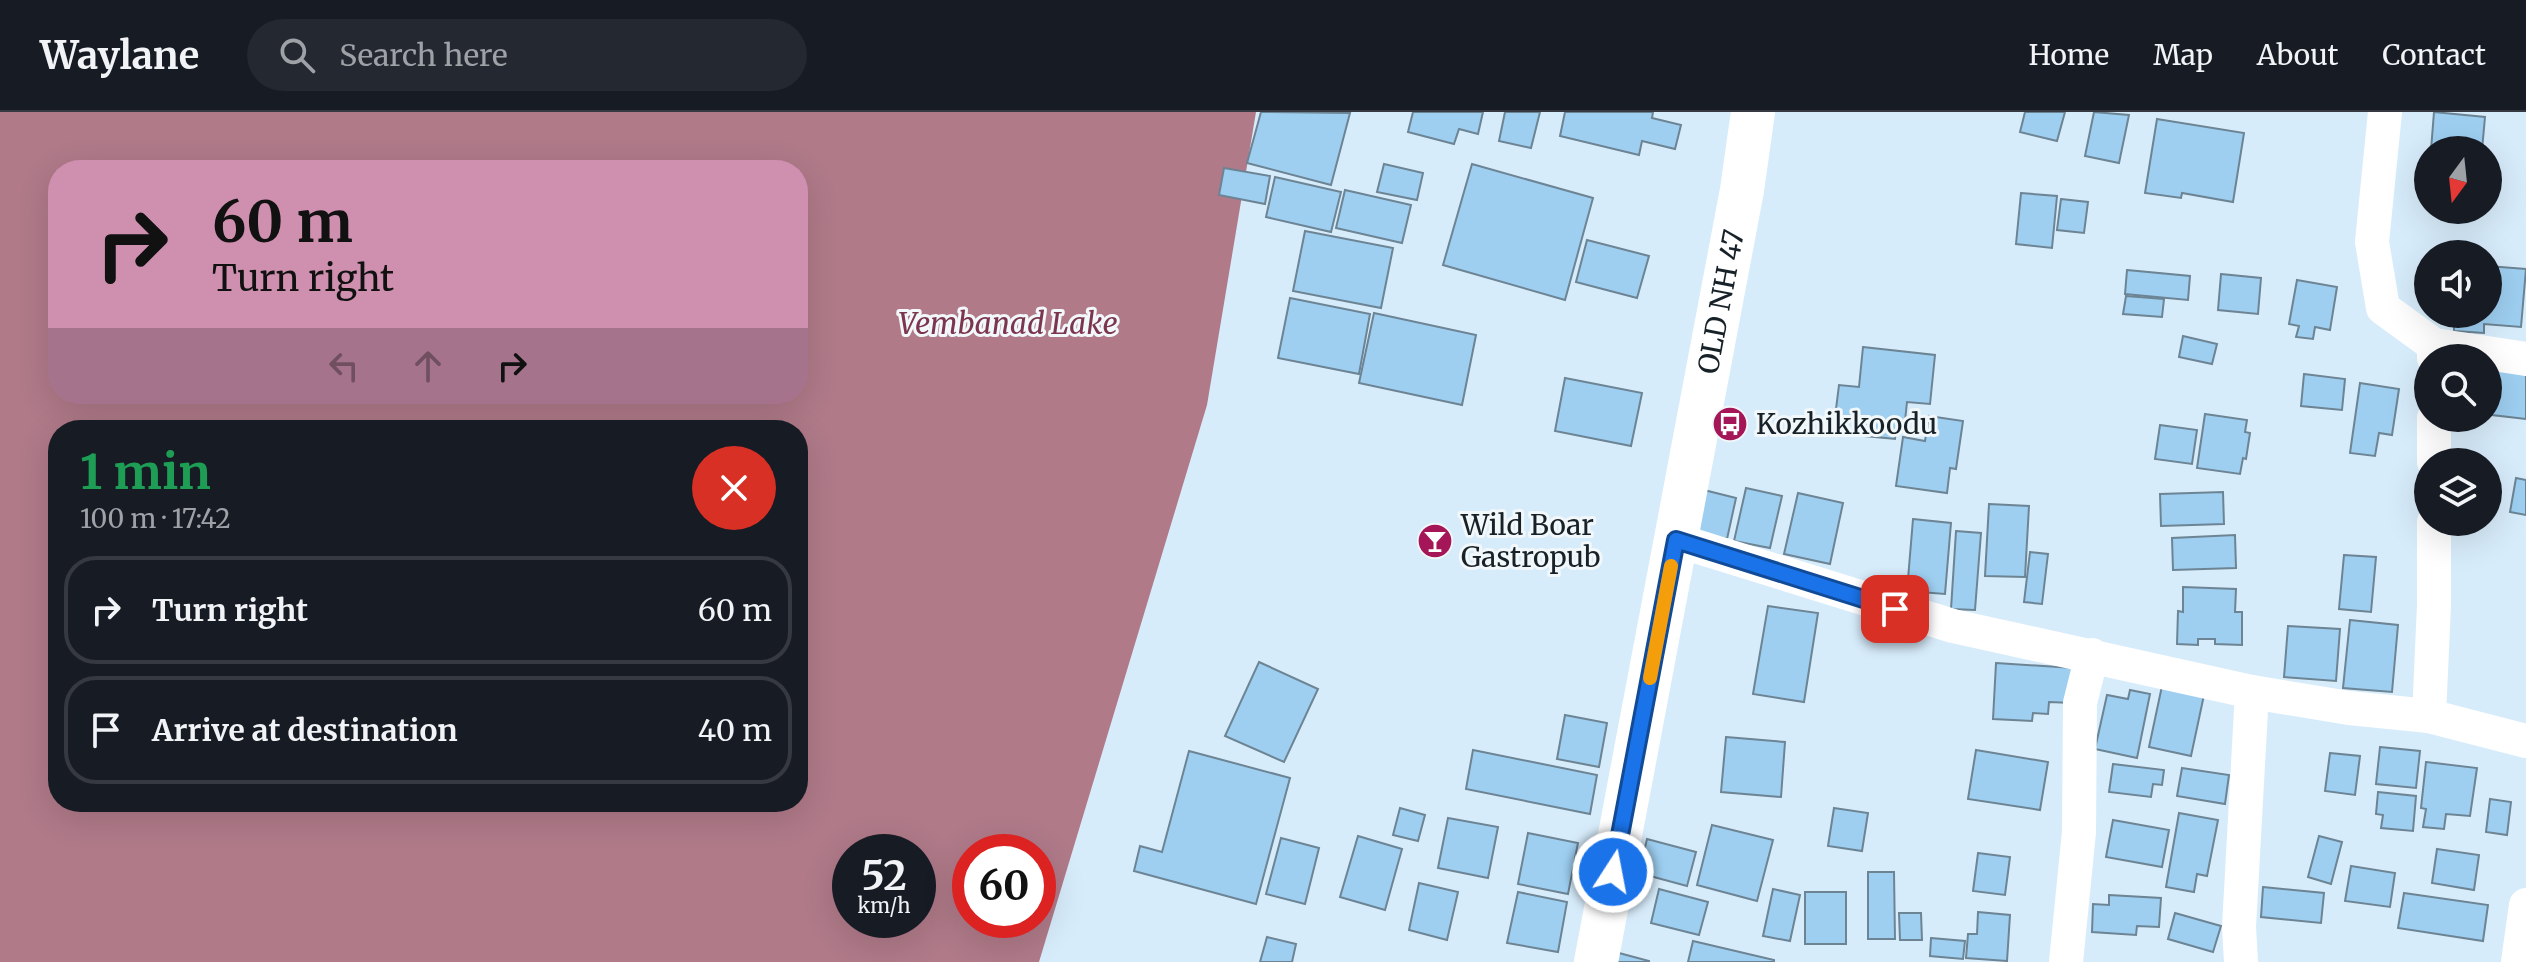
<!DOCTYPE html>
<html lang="en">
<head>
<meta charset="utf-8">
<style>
	body { margin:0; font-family:Merriweather,serif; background:#242831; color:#f1f3f6; height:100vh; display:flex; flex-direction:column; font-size:30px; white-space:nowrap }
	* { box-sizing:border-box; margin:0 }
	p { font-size:26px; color:#9ea1a6 }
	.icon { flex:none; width:44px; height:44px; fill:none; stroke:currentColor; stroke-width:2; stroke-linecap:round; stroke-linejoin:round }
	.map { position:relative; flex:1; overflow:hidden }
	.panel { position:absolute; left:48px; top:308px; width:760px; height:392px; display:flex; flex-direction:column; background:#171b24; border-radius:32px; box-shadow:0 8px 32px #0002 }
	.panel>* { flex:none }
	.guide { position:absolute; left:48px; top:48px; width:760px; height:244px; border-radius:32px; box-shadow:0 8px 32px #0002; background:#cf90af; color:#111; overflow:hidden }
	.needle { width:52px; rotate:195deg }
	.tools { position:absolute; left:2414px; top:24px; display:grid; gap:16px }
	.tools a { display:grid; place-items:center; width:88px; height:88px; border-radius:50%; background:#171b24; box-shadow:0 8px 32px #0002; font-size:40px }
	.speed { position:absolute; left:832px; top:722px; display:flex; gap:16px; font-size:40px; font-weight:700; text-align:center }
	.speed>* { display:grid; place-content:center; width:104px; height:104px; border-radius:50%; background:#171b24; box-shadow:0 8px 32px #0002; line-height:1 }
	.speed small { font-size:20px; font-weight:400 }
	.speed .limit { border:12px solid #d22; background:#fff; color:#111 }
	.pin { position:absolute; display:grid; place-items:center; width:68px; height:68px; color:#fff; margin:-34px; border-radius:16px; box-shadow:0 4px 12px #0006 }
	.me { position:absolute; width:88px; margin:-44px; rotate:11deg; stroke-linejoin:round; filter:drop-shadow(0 0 6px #0008) }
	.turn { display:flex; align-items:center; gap:28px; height:168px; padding:0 32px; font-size:36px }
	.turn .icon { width:104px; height:104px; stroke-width:2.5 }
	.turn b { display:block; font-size:56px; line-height:68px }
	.lanes { display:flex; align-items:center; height:76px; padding:0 32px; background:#0003; justify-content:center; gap:40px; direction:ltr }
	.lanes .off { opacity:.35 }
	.round { display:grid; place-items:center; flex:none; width:84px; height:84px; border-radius:42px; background:#242831 }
	.overview { display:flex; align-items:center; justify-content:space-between; height:136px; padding:0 32px }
	h1 { font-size:48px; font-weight:700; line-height:60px; color:#1e9e55 }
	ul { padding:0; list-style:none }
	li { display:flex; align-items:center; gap:24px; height:108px; margin:0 16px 12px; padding:0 16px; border:4px solid #363941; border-radius:32px }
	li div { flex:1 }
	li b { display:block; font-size:30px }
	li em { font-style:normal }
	header { display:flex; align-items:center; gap:48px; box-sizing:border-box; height:112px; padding:0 40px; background:#171b24; border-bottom:2px solid #363941 }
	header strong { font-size:38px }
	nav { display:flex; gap:44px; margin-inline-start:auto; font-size:28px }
	.search { width:560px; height:72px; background:#242831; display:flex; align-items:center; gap:20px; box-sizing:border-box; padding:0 28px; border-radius:44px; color:#9ea1a6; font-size:30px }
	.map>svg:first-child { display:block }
</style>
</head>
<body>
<header>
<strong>Waylane</strong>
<div class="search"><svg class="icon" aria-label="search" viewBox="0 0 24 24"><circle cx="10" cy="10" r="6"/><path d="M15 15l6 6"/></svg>Search here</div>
<nav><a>Home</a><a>Map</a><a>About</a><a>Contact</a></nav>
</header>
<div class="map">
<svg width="2526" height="850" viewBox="0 0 2526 850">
	<rect width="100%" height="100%" fill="#d7ecfb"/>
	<path fill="#b07a89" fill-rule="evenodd" d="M0,0H1256L1207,293L1039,850H0ZM58,58H798V282H58ZM58,318H798V690H58ZM850,740H918V808H850ZM970,740H1038V808H970Z"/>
	<g fill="#9ecff1" stroke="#6c8494" stroke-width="2">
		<path d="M1261,0L1350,1L1331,73L1247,51Z"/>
		<path d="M1413,0H1483L1478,22L1459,17L1454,32L1408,20Z"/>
		<path d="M1505,0H1540L1531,36L1499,29Z"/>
		<path d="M1565,0H1653L1652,6L1681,13L1675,37L1642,29L1639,43L1560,24Z"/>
		<path d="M2025,0H2065L2057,29L2020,20Z"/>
		<path d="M2094,0L2129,3L2119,51L2085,44Z"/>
		<path d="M2434,0L2485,5L2482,38H2431Z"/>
		<path d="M2157,7L2244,21L2233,90L2182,81L2181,86L2145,81Z"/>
		<path d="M1384,52L1423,61L1417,88L1377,80Z"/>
		<path d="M1472,52L1593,86L1565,188L1443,153Z"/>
		<path d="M1224,56L1270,64L1265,92L1219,83Z"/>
		<path d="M1275,65L1341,80L1331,120L1266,105Z"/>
		<path d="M1345,78L1411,93L1402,131L1336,116Z"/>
		<path d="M2021,81L2057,84L2052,136L2016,132Z"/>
		<path d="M2061,87L2088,90L2084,121L2057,118Z"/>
		<path d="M1305,119L1393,136L1381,196L1293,179Z"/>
		<path d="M1587,128L1649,144L1637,186L1576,170Z"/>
		<path d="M2488,154L2526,157L2521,215L2484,212V221L2454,219V206L2477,208V202H2488Z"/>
		<path d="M2127,158L2190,164L2188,188L2125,182Z"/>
		<path d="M2221,162L2261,166L2258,202L2218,198Z"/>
		<path d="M2297,168L2337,175L2330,218L2315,215L2313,227L2296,225L2299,214L2289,212Z"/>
		<path d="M2126,184L2164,187L2162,205L2123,202Z"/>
		<path d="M1290,186L1370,202L1359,262L1278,246Z"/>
		<path d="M1374,201L1476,223L1462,293L1359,271Z"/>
		<path d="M2183,224L2217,232L2212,252L2179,245Z"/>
		<path d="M1863,235L1935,243L1930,292L1907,290L1905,309L1897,308L1895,327L1865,324L1866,308L1835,305L1839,273L1859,275Z"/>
		<path d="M2497,253L2526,256V307L2492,303Z"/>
		<path d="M2304,262L2345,267L2342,298L2301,294Z"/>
		<path d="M1565,266L1642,281L1631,334L1555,319Z"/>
		<path d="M2360,271L2399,277L2392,323L2379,321L2375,344L2350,341Z"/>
		<path d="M2205,302L2247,308L2245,320L2250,321L2246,347L2243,346L2240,362L2197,356Z"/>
		<path d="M1929,304L1963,309L1956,357L1950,356L1947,381L1896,374L1903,325L1925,329Z"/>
		<path d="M2160,313L2197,318L2192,352L2155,347Z"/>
		<path d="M2516,366L2526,368V403L2510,400Z"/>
		<path d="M1746,376L1782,384L1770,436L1734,429Z"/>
		<path d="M1704,378L1736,386L1727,427L1695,419Z"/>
		<path d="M2223,380L2224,412L2161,414L2160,382Z"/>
		<path d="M1798,381L1843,391L1830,452L1784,442Z"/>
		<path d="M1989,392L2029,394L2025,465L1985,464Z"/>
		<path d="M1913,407L1951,411L1945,482L1907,479Z"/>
		<path d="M1956,419L1981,421L1975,498L1951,497Z"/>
		<path d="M2235,423L2236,456L2173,458L2172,426Z"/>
		<path d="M2030,440L2048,442L2042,492L2024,490Z"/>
		<path d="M2344,443L2376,445L2371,500L2339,497Z"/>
		<path d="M2183,475L2236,477L2235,500H2242V533L2215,532V527H2198V533L2177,532L2178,499L2183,500Z"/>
		<path d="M1768,494L1818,501L1804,590L1753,582Z"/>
		<path d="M2350,508L2398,513L2392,580L2343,576Z"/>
		<path d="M2288,514L2340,517L2336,569L2284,565Z"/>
		<path d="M1259,550L1318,577L1284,650L1225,624Z"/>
		<path d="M1996,551L2074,556L2072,591L2049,590L2048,602L2033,601L2032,609L1993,607Z"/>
		<path d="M2162,574L2204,583L2191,644L2149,635Z"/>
		<path d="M2130,578L2150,582L2137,646L2095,637L2107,583L2128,587Z"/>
		<path d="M1565,603L1607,611L1599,655L1557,647Z"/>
		<path d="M1726,625L1785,630L1781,685L1721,680Z"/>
		<path d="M2380,635L2420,639L2416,676L2376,672Z"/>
		<path d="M1473,638L1597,663L1590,702L1466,677Z"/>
		<path d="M1976,638L2048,650L2040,698L1968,687Z"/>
		<path d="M1189,639L1290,666L1256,792L1134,759L1140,734L1162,740Z"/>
		<path d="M2330,641L2360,644L2355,683L2325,679Z"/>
		<path d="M2426,650L2477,656L2470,704L2446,702L2444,717L2423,715L2426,697L2421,696Z"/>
		<path d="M2113,652L2164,658L2162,673L2153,672L2151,685L2109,680Z"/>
		<path d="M2182,656L2229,663L2225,692L2177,684Z"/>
		<path d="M2378,680L2416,684L2413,719L2381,716L2383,703L2376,702Z"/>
		<path d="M2490,687L2511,690L2507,723L2486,720Z"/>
		<path d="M1400,696L1425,703L1418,729L1393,723Z"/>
		<path d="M1834,696L1868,701L1862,739L1828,734Z"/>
		<path d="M2179,701L2218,708L2207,764L2197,762L2194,780L2166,775Z"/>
		<path d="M1448,706L1498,715L1488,766L1438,756Z"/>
		<path d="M2113,708L2169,718L2162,755L2106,745Z"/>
		<path d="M1712,713L1773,728L1757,789L1697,773Z"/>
		<path d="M1528,721L1578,731L1568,782L1518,772Z"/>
		<path d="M1358,724L1402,737L1385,798L1340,785Z"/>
		<path d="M2319,724L2342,730L2331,772L2308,765Z"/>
		<path d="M1281,726L1319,736L1305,792L1266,782Z"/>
		<path d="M1647,727L1696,740L1687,774L1639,761Z"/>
		<path d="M2437,737L2479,743L2474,778L2432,771Z"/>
		<path d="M1978,741L2010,745L2005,783L1973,779Z"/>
		<path d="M2351,754L2395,761L2390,795L2345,789Z"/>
		<path d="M1868,760H1894L1895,827H1868Z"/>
		<path d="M1419,771L1458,780L1447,828L1409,818Z"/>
		<path d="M2263,775L2324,781L2321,811L2261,805Z"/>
		<path d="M1659,777L1708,790L1699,823L1651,811Z"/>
		<path d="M1773,777L1800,783L1790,829L1763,824Z"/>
		<path d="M1518,780L1567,790L1558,840L1507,831Z"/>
		<rect x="1805" y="780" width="41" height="52"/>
		<path d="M2404,781L2488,793L2483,829L2398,816Z"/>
		<path d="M2109,783L2161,786L2159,815L2137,814L2136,823L2092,820L2093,792L2109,793Z"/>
		<path d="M1978,800L2010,803L2007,849L1966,846L1968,822H1977Z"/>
		<path d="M1899,801H1921L1922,828H1900Z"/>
		<path d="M2175,801L2221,814L2213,840L2168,827Z"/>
		<path d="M1267,825L1296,832L1292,850H1260Z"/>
		<path d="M1931,826L1965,829L1963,847L1930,844Z"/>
		<path d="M1693,829L1774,848V850H1688Z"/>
		<path d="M1619,841L1649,849V850H1616Z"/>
	</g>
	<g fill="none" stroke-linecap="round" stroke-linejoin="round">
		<g stroke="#fff" stroke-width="34">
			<path d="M2385,0L2372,130L2383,196L2434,233V246"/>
			<path d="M2434,233L2526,247"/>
			<path d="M2434,306V350"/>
			<path d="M2434,410V493L2429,604L2526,629"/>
			<path d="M1676,428L1953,514L2252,580L2349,596L2429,604"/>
			<path d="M2066,850L2079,720L2080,591L2092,543"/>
			<path d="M2241,850L2239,815L2252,580"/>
			<path d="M2518,850L2526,793"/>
		</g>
		<path stroke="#fff" stroke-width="44" id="s1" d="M1596,850L1742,78L1753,0"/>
	</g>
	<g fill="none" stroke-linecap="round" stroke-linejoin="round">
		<defs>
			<path id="route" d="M1613,760L1676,428L1895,497"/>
		</defs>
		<use href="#route" stroke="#114b97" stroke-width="20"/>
		<use href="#route" stroke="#1a73e8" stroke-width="14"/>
		<path stroke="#f59e0b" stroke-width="14" d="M1650,566L1671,454"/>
	</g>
	<defs>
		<symbol id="bus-disc" viewBox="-11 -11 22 22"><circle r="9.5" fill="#a51658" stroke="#f2f7fa"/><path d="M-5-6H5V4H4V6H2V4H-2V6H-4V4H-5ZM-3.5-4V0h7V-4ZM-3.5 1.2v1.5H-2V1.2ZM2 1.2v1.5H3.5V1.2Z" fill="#fff"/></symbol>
		<symbol id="bar-disc" viewBox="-11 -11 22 22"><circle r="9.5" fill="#a51658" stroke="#f2f7fa"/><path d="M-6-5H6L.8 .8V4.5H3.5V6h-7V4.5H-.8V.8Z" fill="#fff"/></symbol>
	</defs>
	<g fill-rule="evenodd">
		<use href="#bus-disc" x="1710" y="292" width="40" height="40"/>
		<use href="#bar-disc" x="1415" y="409" width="40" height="40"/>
	</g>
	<g text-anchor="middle" stroke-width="6" stroke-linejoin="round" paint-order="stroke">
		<g font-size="28" fill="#172128" stroke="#f2f7fa">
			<text dy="10" stroke="none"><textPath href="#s1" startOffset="672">OLD NH 47</textPath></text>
		</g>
		<g font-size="28" fill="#172128" stroke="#f2f7fa" text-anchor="start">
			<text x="1756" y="322">Kozhikkoodu</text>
			<text x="1461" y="423">Wild Boar<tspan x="1461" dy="32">Gastropub</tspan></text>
		</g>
		<g font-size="30" font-style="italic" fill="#7b354d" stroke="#f2f7fa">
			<text x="1008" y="222">Vembanad Lake</text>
		</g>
	</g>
</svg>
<div class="tools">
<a><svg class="needle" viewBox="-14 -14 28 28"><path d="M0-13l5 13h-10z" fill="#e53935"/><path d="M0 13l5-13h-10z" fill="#9ea1a6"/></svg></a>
<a><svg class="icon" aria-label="sound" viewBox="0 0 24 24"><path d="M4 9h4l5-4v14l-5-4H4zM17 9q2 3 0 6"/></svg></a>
<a><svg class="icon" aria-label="search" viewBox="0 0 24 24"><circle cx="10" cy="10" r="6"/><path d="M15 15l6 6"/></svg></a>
<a><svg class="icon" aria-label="layers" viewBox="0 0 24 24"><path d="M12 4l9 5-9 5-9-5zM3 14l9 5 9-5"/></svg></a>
</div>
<div class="speed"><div>52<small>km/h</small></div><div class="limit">60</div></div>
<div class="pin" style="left:1895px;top:497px;background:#d93025"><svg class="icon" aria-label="arrive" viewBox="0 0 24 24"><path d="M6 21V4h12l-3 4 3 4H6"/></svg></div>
<svg class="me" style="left:1613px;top:760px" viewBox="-20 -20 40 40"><circle r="17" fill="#1a73e8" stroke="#fff" stroke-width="3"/><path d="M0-11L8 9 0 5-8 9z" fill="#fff"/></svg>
<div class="guide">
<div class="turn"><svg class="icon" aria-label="right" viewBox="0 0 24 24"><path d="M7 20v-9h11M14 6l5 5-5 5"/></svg><div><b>60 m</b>Turn right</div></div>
<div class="lanes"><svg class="icon off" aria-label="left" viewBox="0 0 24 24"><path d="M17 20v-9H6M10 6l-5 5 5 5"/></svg><svg class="icon off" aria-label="ahead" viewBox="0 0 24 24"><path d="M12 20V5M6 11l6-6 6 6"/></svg><svg class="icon" aria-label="right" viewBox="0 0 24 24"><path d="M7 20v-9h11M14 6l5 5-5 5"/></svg></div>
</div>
<section class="panel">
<div class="overview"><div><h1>1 min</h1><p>100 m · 17:42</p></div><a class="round" style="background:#d93025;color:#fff"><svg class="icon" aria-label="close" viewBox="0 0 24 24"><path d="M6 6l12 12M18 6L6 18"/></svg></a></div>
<ul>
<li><svg class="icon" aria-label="right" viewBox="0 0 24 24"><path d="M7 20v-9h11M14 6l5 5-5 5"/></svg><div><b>Turn right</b></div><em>60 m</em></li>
<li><svg class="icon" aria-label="arrive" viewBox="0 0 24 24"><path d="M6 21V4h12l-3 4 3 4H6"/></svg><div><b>Arrive at destination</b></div><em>40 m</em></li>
</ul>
</section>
</div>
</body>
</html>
